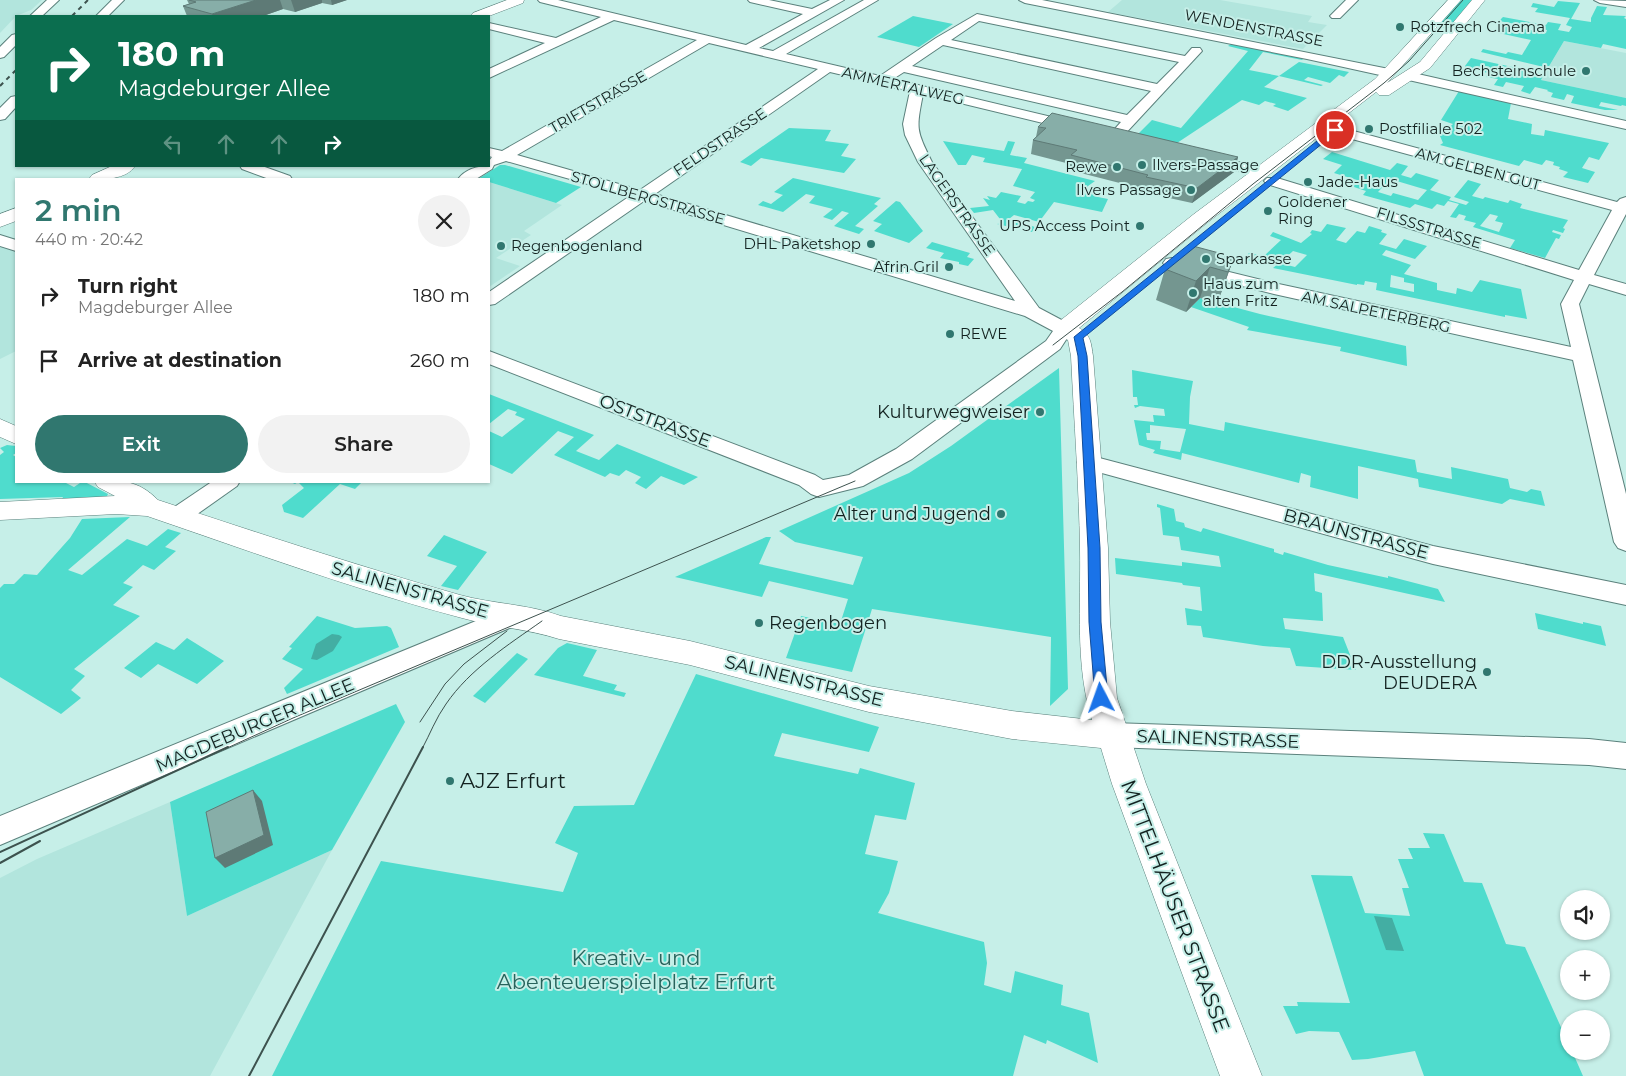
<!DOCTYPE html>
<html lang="en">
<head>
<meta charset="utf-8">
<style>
	body { margin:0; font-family:Montserrat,sans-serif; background:#f2f2f2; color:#222; height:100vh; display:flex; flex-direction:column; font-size:19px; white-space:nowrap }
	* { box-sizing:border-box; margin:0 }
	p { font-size:16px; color:#767676 }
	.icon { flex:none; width:28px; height:28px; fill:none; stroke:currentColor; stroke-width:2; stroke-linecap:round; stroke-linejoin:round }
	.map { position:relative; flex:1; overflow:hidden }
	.side { position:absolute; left:15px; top:178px; width:475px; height:305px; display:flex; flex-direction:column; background:#fff; border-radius:0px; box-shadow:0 1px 4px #0004 }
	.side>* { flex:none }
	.hud { position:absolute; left:15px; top:15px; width:475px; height:152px; border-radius:0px; box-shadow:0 1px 4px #0004; background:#0b6e4f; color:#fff; overflow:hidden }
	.tools { position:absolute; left:1560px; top:890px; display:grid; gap:10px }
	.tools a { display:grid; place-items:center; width:50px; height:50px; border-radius:50%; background:#fff; box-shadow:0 1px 4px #0004; font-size:25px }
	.pin { position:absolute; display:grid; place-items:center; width:42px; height:42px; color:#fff; margin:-21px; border:2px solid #fff; border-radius:50%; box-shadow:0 1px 5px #0007 }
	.me { position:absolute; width:55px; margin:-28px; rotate:356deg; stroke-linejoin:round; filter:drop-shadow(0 0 4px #0008) }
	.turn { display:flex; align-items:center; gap:18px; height:105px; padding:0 20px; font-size:22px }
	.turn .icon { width:65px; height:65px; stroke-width:2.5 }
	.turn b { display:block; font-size:35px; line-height:42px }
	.lanes { display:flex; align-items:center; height:48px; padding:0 20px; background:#0003; justify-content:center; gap:25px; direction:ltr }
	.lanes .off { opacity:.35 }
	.round { display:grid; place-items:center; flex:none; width:52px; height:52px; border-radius:26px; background:#f2f2f2 }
	.head { display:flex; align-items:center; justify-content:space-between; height:85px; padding:0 20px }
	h1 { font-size:30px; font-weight:600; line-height:38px; color:#30776f }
	.button { display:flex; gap:10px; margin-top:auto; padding:10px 20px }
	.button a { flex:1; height:58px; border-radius:30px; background:#30776f; color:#fff; font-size:20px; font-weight:600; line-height:58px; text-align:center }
	.button a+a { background:#f2f2f2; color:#222 }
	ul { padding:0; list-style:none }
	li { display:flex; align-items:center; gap:15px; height:65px; padding:0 20px }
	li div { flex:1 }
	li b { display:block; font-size:19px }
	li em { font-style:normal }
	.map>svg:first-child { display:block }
</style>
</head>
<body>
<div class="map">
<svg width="1626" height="1076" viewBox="0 0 1626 1076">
	<rect width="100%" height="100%" fill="#c6efe8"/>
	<g fill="#b2e5dd">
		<path d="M0,0H42L31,10L16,16L0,33Z"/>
		<path d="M1122,0H1220L1312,16L1308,22L1327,25L1303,49L1108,12Z"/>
		<path d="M1564,41L1626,53V98L1541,80Z"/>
		<path d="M489,182L562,205L524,231L531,235L496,258L520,266L489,287Z"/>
		<path d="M0,240L16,246V351L0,359Z"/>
		<path d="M170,802L187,916L332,850L210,1076H0V878L37,859Z"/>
	</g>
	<g fill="#4fdccd" fill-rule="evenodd">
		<path d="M1459,0H1475L1448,29L1435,26Z"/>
		<path d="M1558,1L1580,3L1571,19L1591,22V18L1597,6L1607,7L1603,15L1626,16L1624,18L1626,19V49L1603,44L1601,48L1564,41L1548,68L1481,52L1483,49L1506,54L1508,52L1522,55L1531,40L1499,33L1506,25H1509L1508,27L1518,29L1519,28L1546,33L1547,30L1499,21L1503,17L1546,25L1548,22L1561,24L1558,30L1569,32L1572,27L1566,25L1570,18L1535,12L1538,8L1531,7L1533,3L1554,7Z"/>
		<path d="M913,16L953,24L919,47L877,37Z"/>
		<path d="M1231,44L1306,56L1302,60L1263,52L1249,70L1279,76L1299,62L1349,72L1344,77L1339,75L1330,83L1308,77L1304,80L1323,85L1321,86L1279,76L1264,87L1307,98L1288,111L1273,106L1276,104L1265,101L1259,105L1242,100L1177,143L1137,135L1152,120L1181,128L1248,51L1228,46Z"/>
		<path d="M1471,58L1544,74L1541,80L1626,98V106L1622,105L1621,106L1601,102L1599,106L1618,110H1605L1571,103L1574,96L1567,94L1564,100L1551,97L1553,93L1547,91L1548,90L1535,87L1530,94L1521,91L1524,86L1506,82L1503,87L1494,85L1498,79L1486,77L1488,73L1465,68V66Z"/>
		<path d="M1459,91L1511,103L1508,119L1532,124L1531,134L1544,136L1545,130L1609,143L1599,160L1589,157L1582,168L1595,172L1588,183L1563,177L1568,172L1559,169L1560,167L1553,165L1554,162L1546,160L1542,165L1524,160L1519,166L1440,145L1443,143L1440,136L1453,124L1441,120Z"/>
		<path d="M789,128L831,130L825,141L849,144L841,156L856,159L844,173L761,158L751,166L740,162Z"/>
		<path d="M943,141L1004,151L1008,141L1015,142L1010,155L1027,158L1024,163L1095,181L1088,186L1087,190L1098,197L1108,199L1102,212L1054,202L1039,222L1014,215L1009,219L1035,227L1032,232L997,224L1003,223L993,210L974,213L970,208L989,206L983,198L990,200L987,196L996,198L1001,192L1021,196L1017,202L1025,204L1028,201L1033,202L1035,200L1030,198L1035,192L1013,186L1022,169L983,162L985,158L972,155L966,165H958Z"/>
		<path d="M1332,152L1390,170L1397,163L1408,166L1401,175L1411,178L1416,173L1439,180L1430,190L1451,197L1449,200L1466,205L1469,202L1454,197L1468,180L1481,184L1472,196L1483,199L1485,197L1508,203L1510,200L1522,204L1520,208L1568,220L1563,228L1565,229L1563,233L1553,230L1552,232L1561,235L1559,239L1556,238L1545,258L1510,248L1515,240L1473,227L1476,223L1464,220L1466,216L1459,214L1456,218L1450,217L1459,204L1448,201L1444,206L1437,204L1432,209L1415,204L1410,208L1363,195L1366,191L1351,186L1357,180L1334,173L1342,165L1323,159ZM1390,179L1427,190L1418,200L1393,193L1391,196L1378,192ZM1490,214L1498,216L1495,221L1503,223L1499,232L1480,226Z"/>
		<path d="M500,165H505L581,187L556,203L489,182V179H478Z"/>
		<path d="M793,178L881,198L874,204L878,206L855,226L864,229L859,234L834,226L849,213L842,211L832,220L823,217L833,209L809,203L815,196L806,194L783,212L758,205L763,201L771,204L783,195L774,192Z"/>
		<path d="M896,201L900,202L923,231L909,243L874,231L882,224L873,221Z"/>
		<path d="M1327,224L1346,228L1336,240L1346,243L1357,231L1365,233L1369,226L1382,230L1381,232L1387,234L1379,244L1396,249L1404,239L1427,246L1415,259L1386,250L1382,255L1411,265L1404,274L1437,283V290L1456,294L1457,288L1472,292L1480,280L1521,289L1527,319L1505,315V317L1376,290L1377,283L1365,281L1364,285L1357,284V285L1273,268L1279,263L1263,260L1259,264L1251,260L1249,261L1245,258L1249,253L1264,256L1281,240L1270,236L1273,232L1301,243L1312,234L1310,233L1312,230L1321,232ZM1293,251L1307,255L1295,267L1280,263ZM1391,275L1404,278V282L1414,284V292L1390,287Z"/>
		<path d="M932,242L970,253L967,257L974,259L968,266L959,264V262L940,258L944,253L926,248Z"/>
		<path d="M1200,298L1260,314L1406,346L1407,366L1340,351L1341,347L1247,330L1249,327L1191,307Z"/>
		<path d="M1059,368L1068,689L1050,706L1051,637L872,609L852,672L786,658L801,616L840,624L848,599L769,581L762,597L675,577L766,537H771L759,564L853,585L863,557L795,542L779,531L909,473L951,446Z"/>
		<path d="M1132,370L1193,381L1190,397L1189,424L1224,431L1225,422L1415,460L1417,472L1452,479L1451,467L1508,479L1510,488L1527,492L1531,489L1541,491L1545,506L1510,499L1502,504L1419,487L1418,479L1358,466V499L1310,487L1311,476L1301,473L1299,483L1182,453L1181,460L1153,453L1155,450L1139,445L1134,420L1154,422L1153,415L1165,416L1164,409L1140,406L1135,408L1134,405H1138L1137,397H1133ZM1150,425L1186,429L1180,452L1160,449L1161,441L1147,440L1146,433H1150Z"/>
		<path d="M489,394L594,435L576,451L599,460L617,444L698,477L684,485L661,476L646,489L635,483L641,477L626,470L619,476L610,473L605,477L554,455L574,437L558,431L512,474L489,464V431L502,437L525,419L515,415L517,412L508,409L489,424Z"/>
		<path d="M7,445L16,446V453L13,455L16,457V481H62L74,487L83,481L108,494L106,498L61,501L63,497L0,499V455L4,452L0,448Z"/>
		<path d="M288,481H363L355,489L340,484L303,518L284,512L282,505L304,488L298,482L295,484Z"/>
		<path d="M1157,504L1174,509L1176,521L1184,523L1185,527L1201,532L1203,528L1274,549V552L1283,555L1284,552L1328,565L1388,578V576L1438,589L1445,602L1314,573L1315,591L1322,593L1323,621L1283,618L1285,629L1343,637L1356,670L1296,666L1290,648L1263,646L1203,637L1201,626L1187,625L1185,608L1202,611L1200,587L1183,585L1182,583L1116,574L1115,558L1182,566V562L1221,567L1219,556L1181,550L1179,537L1163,535L1160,508L1157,507Z"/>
		<path d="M130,517L68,570L82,575L127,539L147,546L168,529L181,533L165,547L176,551L154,570L143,565L123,583L133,587L113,605L140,616L74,669L85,676L71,690L81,698L61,714L0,677V588L4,584H14L24,574L37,575L70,538L82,519Z"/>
		<path d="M444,535L487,552L458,590L441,586L457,566L427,556Z"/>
		<path d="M1535,613L1583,624V622L1601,626L1606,646L1538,629Z"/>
		<path d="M317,616L355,628L387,626L391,628L399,647L287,694L284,688L303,669L282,659L292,648L289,647Z"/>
		<path d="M187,638L224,661L197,684L158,664L141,678L124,668L156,642L174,650Z"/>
		<path d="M567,643L597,650L583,676L617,685L614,690L626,693L624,697L534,675L558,648Z"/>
		<path d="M517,653L528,659L485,703L473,696Z"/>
		<path d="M696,674L879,727L869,752L782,733L774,756L858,774L860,768L915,783L906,820L875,815L865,854L898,861L889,893L878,913L984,942L987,963L984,985L1011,993L1015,971L1063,985L1061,1005L1089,1013L1098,1063L1047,1040L1046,1044L1024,1035L1013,1076H272L381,861L563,892L578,853L555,843L574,806L634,805Z"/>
		<path d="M396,704L405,722L332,850L187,916L170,802Z"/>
		<path d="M1423,833L1444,834L1464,882L1482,883L1506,944L1525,947L1569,1045V1051H1572L1583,1076H1424L1415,1051L1368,1059L1352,1060L1339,1032L1309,1031L1296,1034L1283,1006H1298L1297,1002L1350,1003L1311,875L1352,876L1365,913L1410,916L1402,888H1409L1398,859H1413L1408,848H1430Z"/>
	</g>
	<g fill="#43aea3">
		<path d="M332,634L339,635L342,637L333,651L317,660L311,659L316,644Z"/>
		<path d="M1374,916L1392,918L1404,951L1386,950Z"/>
	</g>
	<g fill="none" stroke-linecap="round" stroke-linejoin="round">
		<defs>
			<g id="street">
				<path d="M47,0H59L42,16H30Z"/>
				<path d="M112,0H124L108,16H96Z"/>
				<path d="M538,0H558L746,45L803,14L750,2L748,0H769L812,9L830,0H844L759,48L773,51L864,0H878L786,54L880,76L936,38L977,14L1185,56L1192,48H1200L1202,51L1124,135H1114L1112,132L1121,122L904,72L893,79L1081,124L1083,127L1081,130L1076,131L923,94C916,130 916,129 932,162L1039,308L1071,325L1073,329L1060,349L912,459L863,486L819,497L811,494L799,485L489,364V351L815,475L823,480L849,475L896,449L1046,341L1053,331L1025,316L644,201L495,304L489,305V292L630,196L506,161L494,165L492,169L476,179H458C466,169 477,166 489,166V161L492,157L489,156V148L502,151L697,40L614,20L489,78V69L545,43L489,29V23L556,38L601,17L540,2ZM979,21L1179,62L1157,84L951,40ZM709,43L818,69L640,190L517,155ZM943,45L1151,91L1127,115L912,66ZM830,72L910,91L903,124L905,135L918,162L1015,301L655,194Z"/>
				<path d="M1019,0H1042L1389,69L1395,73L1389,77L1307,59L1025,3Z"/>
				<path d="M1346,0H1358L1340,18H1332L1330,16Z"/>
				<path d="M1594,0L1626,1V7L1600,3Z"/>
				<path d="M16,34V45L4,57L0,58V47L12,35Z"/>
				<path d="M1409,72L1626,121V129L1404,79L1403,76Z"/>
				<path d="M16,96V107L5,119L0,120V108L11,97Z"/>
				<path d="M1335,126L1617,202L1620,199L1626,197V214L1594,275L1626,284V295L1589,284L1579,304L1626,494V551L1618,548L1614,542L1573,360L1274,294L1166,267L1163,263L1166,259L1172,258L1274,283L1571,347L1561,304L1574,280L1267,184L1264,181L1267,178H1277L1579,270L1612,210L1330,133L1328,130L1330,127Z"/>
				<path d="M1205,154L1267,169L1270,172L1267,175L1262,177L1200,161L1198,158L1200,155Z"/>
				<path d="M240,166H262L290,176L292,179H269L242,169Z"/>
				<path d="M0,235L16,240V251L0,246Z"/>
				<path d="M1088,455L1433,546L1626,585V605L1433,564L1080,467L1077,462L1080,457Z"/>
				<path d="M213,481H240L237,486L186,522L178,524L170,522L166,516L170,510Z"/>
				<path d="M510,607L519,610L523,617L519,624L0,845V816Z"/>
				<path d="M1112,723L1589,739L1626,743V769L1589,765L1112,747L1102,744L1098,735L1102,726Z"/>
			</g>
			<g id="secondary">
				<path d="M507,0H524L523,3L489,16H471L473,13Z"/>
				<path d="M1448,0H1461L1387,83L1420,62L1472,0H1485L1430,68L1389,95H1379L1376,92L1208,222L1079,328C1091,335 1091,343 1093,356L1108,548L1110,622L1117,698L1146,784L1262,1076H1220L1112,784L1101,748L1012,739L869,712L690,665L559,639C528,629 494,627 462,618C356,590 252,552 147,516L116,514L0,520V502L115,496L98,487L94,481C122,481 137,479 158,500C258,533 358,566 460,595C493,604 528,604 561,616L690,641L869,686L1012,711L1092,720C1075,666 1081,605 1080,550C1079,485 1074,420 1071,356L1068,340L1056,334L1053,329L1056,324L1194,214L1375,79Z"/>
				<path d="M112,166H135C126,180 104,179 89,179L92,175Z"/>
				<path d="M16,208V221L0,227V214Z"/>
				<path d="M0,419L16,426V444L0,437Z"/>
			</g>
		</defs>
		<use href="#street" stroke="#5b817c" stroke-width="2"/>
		<use href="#secondary" stroke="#5b817c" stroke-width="1"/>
		<use href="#street" fill="#fff" fill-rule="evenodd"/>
		<use href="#secondary" fill="#fff" fill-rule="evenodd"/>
		<g stroke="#3d524e" stroke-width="1">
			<path d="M1053,345L1122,292L1253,184L1384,83L1409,61L1463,0"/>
			<path d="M420,722L445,684L464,664L507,631"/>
			<path d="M225,749L293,718L855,481"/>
			<path d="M422,749C430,734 436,718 446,704C470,669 508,645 542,621"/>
		</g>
		<g stroke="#3d524e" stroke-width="2">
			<path d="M0,852L228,747"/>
			<path d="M0,863L40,841"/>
			<path d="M249,1076L423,747"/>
		</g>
		<g stroke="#3d524e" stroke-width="2" stroke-dasharray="4.5 4.5" stroke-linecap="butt">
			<path d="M72,16L88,0"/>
			<path d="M0,86L16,70"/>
		</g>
	</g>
	<g fill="#749690">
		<path d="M187,0H347L332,5L322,3L295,12L283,9L263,16H187L183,6L189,4Z"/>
		<path d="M1038,127L1238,157L1234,172L1192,203L1142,192L1143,189L1069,170L1070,164L1031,154L1033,140L1036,137Z"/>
		<path d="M1234,257L1223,288L1217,303L1200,298L1186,312L1156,300L1165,269Z"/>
	</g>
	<g fill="#5e7a76">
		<path d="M256,0H280L283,9L263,16H213L212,14Z"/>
		<path d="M291,0H322V3L295,12Z"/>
		<path d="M331,0H347L332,5Z"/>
		<path d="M1238,157L1234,172L1192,203L1197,188Z"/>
		<path d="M1234,257L1223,288L1217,303L1228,272Z"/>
		<path d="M1210,267L1200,298L1186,312L1196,281Z"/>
		<path d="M253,790L262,801L273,845L225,868L215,858Z"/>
	</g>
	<g fill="#87aea8" stroke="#5e7a76">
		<path d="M189,0H256L212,14L183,6L196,2Z"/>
		<path d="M1052,113L1238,157L1197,188L1146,177L1148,175L1071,155L1077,150L1033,140L1046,128L1038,127Z"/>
		<path d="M1193,246L1234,257L1228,272L1210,267L1196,281L1165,269Z"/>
		<path d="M253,790L264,835L215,858L206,812Z"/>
	</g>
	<path fill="#1a73e8" stroke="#114b97" d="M1333,128L1339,130L1083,338L1087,356L1100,548L1101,622L1108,698L1106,702L1101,704L1097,702L1095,698L1089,622L1088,548L1078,356L1074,337Z"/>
	<g fill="#30776f" stroke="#c6efe8" stroke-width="2">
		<circle cx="1400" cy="27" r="5"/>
		<circle cx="1586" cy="71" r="5"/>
		<circle cx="1369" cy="129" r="5"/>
		<circle cx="1142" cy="165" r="5"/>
		<circle cx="1117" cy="167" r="5"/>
		<circle cx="1308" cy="182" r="5"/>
		<circle cx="1191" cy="190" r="5"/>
		<circle cx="1268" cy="211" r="5"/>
		<circle cx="1140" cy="226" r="5"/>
		<circle cx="871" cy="244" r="5"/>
		<circle cx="501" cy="246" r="5"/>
		<circle cx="1206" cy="259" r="5"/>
		<circle cx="949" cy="267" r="5"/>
		<circle cx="1193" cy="293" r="5"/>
		<circle cx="950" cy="334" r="5"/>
		<circle cx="1040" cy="412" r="5"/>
		<circle cx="1001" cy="514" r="5"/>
		<circle cx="759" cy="623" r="5"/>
		<circle cx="1487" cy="672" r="5"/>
		<circle cx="450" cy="781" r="5"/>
	</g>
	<g text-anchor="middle" stroke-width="4" stroke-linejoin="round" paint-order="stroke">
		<g font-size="15" fill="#132220" stroke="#c6efe8" text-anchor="start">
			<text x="1410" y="32">Rotzfrech Cinema</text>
			<text x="1576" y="76" text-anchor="end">Bechsteinschule</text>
			<text x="1379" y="134">Postfiliale 502</text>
			<text x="1152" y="170">Ilvers-Passage</text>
			<text x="1107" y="172" text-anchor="end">Rewe</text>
			<text x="1318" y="187">Jade-Haus</text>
			<text x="1181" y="195" text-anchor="end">Ilvers Passage</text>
			<text x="1278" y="207">Goldener<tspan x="1278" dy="17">Ring</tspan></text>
			<text x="1130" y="231" text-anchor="end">UPS Access Point</text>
			<text x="861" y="249" text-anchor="end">DHL Paketshop</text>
			<text x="511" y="251">Regenbogenland</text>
			<text x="1216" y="264">Sparkasse</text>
			<text x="939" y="272" text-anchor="end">Afrin Gril</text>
			<text x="1203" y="289">Haus zum<tspan x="1203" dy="17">alten Fritz</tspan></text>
			<text x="960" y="339">REWE</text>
		</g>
		<g font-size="15" fill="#132220" stroke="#c6efe8">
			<text transform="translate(1254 28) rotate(11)" y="5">WENDENSTRASSE</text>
			<text transform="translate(903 86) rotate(13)" y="5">AMMERTALWEG</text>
			<text transform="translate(598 102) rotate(-30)" y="5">TRIFTSTRASSE</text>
			<text transform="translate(720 142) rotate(-34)" y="5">FELDSTRASSE</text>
			<text transform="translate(1478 169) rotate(15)" y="5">AM GELBEN GUT</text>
			<text transform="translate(648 198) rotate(16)" y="5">STOLLBERGSTRASSE</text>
			<text transform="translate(957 205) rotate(55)" y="5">LAGERSTRASSE</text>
			<text transform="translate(1429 228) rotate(17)" y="5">FILSSSTRASSE</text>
			<text transform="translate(1376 312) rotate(12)" y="5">AM SALPETERBERG</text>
		</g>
		<g font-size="18" fill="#132220" stroke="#c6efe8" text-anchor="end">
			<text x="1030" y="418">Kulturwegweiser</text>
			<text x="991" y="520">Alter und Jugend</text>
			<text x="769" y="629" text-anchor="start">Regenbogen</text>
			<text x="1477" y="668">DDR-Ausstellung<tspan x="1477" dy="21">DEUDERA</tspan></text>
		</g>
		<g font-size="18" fill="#132220" stroke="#c6efe8">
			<text transform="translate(655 421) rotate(21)" y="6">OSTSTRASSE</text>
			<text transform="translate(1356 534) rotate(15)" y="6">BRAUNSTRASSE</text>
			<text transform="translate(410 590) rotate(16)" y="6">SALINENSTRASSE</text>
			<text transform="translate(804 681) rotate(14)" y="6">SALINENSTRASSE</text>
			<text transform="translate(255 725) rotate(-23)" y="6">MAGDEBURGER ALLEE</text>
			<text transform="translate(1218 739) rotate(2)" y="6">SALINENSTRASSE</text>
		</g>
		<g font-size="21" fill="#132220" stroke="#c6efe8" text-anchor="start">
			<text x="460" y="788">AJZ Erfurt</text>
		</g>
		<g font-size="21" fill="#132220" stroke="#c6efe8">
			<text transform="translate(1175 906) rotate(69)" y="7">MITTELHÄUSER STRASSE</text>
		</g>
		<g font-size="21" fill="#28635c" stroke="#c6efe8">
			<text x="636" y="965">Kreativ- und<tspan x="636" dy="24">Abenteuerspielplatz Erfurt</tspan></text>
		</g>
	</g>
</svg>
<div class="tools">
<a><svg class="icon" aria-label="sound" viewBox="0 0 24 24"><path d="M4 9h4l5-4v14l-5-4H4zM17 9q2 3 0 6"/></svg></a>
<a>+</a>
<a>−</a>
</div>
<div class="pin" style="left:1335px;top:130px;background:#d93025"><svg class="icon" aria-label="arrive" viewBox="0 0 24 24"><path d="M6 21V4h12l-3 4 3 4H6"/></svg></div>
<svg class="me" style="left:1101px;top:698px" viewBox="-20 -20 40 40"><path d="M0-17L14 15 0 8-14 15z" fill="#1a73e8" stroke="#fff" stroke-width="4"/></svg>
<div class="hud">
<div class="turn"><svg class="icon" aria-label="right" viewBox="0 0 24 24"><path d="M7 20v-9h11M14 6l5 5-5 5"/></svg><div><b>180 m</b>Magdeburger Allee</div></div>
<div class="lanes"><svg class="icon off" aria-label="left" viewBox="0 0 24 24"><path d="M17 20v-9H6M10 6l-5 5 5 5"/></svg><svg class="icon off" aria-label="ahead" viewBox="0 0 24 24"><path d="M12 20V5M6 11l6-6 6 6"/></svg><svg class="icon off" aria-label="ahead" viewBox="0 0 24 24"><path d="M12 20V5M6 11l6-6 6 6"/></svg><svg class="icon" aria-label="right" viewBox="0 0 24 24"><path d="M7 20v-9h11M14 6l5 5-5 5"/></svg></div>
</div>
<section class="side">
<div class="head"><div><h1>2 min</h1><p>440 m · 20:42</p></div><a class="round"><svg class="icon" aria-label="close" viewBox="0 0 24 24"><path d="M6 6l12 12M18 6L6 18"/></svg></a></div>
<ul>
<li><svg class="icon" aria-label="right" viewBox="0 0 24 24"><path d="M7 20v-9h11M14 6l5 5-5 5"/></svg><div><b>Turn right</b><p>Magdeburger Allee</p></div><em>180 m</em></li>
<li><svg class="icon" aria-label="arrive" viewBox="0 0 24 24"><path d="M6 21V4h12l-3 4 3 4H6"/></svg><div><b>Arrive at destination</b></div><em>260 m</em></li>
</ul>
<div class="button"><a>Exit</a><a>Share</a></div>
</section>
</div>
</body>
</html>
